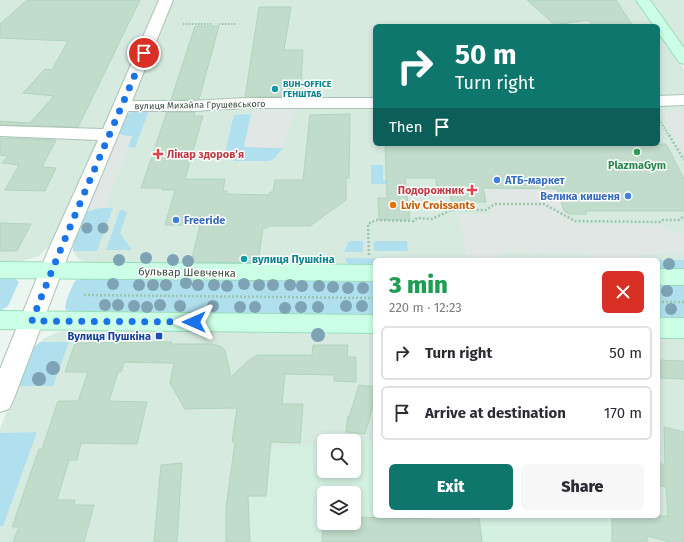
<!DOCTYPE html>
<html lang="en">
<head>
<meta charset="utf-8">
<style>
	body { margin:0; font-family:"Fira Sans",sans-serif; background:#f7f7f7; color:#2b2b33; height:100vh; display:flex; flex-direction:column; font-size:15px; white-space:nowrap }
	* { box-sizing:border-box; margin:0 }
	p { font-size:13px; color:#7c7c81 }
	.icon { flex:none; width:22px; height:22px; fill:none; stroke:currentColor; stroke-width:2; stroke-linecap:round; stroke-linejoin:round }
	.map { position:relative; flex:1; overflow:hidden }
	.drawer { position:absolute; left:373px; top:258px; width:287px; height:260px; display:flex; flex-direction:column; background:#fff; border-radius:6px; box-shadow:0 2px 6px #0003 }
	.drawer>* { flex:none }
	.hud { position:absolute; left:373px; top:24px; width:287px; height:122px; border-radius:6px; box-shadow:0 2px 6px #0003; background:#0f766e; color:#fff; overflow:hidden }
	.controls { position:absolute; left:317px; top:434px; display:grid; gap:8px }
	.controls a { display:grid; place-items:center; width:44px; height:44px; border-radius:6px; background:#fff; box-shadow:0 2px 6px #0003; font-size:20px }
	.pin { position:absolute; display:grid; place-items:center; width:34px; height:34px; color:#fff; margin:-17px; border:2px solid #fff; border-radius:50%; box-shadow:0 1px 4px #0007 }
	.me { position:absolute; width:44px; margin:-22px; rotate:270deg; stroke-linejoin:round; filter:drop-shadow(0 0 3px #0008) }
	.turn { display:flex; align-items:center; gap:14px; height:84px; padding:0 16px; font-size:18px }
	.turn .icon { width:52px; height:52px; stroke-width:2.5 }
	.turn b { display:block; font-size:28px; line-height:34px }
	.then { display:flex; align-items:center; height:38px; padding:0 16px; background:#0003; gap:8px; font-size:15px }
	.round { display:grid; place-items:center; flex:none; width:42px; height:42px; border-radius:6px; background:#f7f7f7 }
	.summary { display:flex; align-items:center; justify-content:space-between; height:68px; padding:0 16px }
	h1 { font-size:24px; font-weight:800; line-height:30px; color:#1e9e55 }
	.cta { display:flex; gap:8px; margin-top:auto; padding:8px 16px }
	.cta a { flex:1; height:46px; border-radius:6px; background:#0f766e; color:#fff; font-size:16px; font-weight:800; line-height:46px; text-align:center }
	.cta a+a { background:#f7f7f7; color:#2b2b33 }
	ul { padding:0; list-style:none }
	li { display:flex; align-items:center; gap:12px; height:54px; margin:0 8px 6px; padding:0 8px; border:2px solid #e1e1e2; border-radius:6px }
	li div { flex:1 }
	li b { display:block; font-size:15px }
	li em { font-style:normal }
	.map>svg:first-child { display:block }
</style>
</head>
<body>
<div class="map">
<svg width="684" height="542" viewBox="0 0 684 542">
	<rect width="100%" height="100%" fill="#eaf6ef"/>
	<g fill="#d7eae0" fill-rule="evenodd">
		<path d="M0,0H160L71,206L50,245L39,256L19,262H0Z"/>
		<path d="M171,0H637L654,26H375V144H658V31L684,69V269H658V260H375V266L91,263L80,260L74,253L73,243Z"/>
		<path d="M650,0H684V48L652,2Z"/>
		<path d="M77,330L375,334V516H658V337L684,338V542H0V429L29,355L34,347L45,338L58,332ZM324,441H354V471H324ZM324,493H354V523H324Z"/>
	</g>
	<path fill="#d3f0e1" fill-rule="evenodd" d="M375,441V516H612V542H250L249,496H247L256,449L324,444V471H354V443ZM324,493H354V523H324Z"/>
	<g fill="#b0e0ed">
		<path d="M136,110H149L135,148L128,147L132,136H124L118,132L126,115Z"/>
		<path d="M251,114L244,147L283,148L274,159L268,161H234L225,153L234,115Z"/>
		<path d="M371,165H383V180H389V184H371Z"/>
		<path d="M100,208H113L97,251H73C72,242 79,221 85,214C88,211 95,209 100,208Z"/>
		<path d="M120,210H124L127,213L120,233L132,250H106Z"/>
		<path d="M349,241H363V252H344Z"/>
		<path d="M374,241H407L408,251H374Z"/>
		<path d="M345,258L412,259L413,260H375V266C366,266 347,270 345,258Z"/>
		<rect x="658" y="260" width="26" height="9"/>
		<path d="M0,278H14L19,282L8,306L0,311Z"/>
		<path d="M82,278L375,282V316L67,311L65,308C66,299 71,289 75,281Z"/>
		<rect x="658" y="285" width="26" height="34"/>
		<path d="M40,342H69L53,386H16L31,350Z"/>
		<path d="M37,432L3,526H0V433Z"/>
	</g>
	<g fill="#e1e7e4">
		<path d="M253,108H295L283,148L244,147Z"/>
		<path d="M684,111V153L661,111Z"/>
		<path d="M117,135L132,136L105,208H87Z"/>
		<path d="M483,189H557L564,211L569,214L573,224L661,225L674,233H684V254H642L639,257V260H598L584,253L502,252L494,260H467L459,214H491L489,203L486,202Z"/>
	</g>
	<g fill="#c1dccb" stroke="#b0d4be">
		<path d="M27,0H140L78,127L0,125V121L30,123L54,96L23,93L45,69L52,70L68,41L0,38V24Z"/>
		<path d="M527,0H616L633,26H592L588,20L555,25Z"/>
		<path d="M259,7H291L284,50H303L300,96L245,97Z"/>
		<path d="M195,26H219L199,99L171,100Z"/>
		<path d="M167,112H195L194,116H203L185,179H225L223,191H227L226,194L269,195L270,192H273L275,180H303L310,115L350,114L349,178H346V200L310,226H268L267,228H263L258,263L191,262L200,225H165L175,190H162L163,188H141Z"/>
		<path d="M0,138L56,140L42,167L56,168L45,191L5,190L19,165L2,163L8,156L0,155Z"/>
		<path d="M385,144H666L684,179V211H585L587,214H569L564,211L557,189L483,188L486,202H451L450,190H437L436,178H405L410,220H379L378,198H387Z"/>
		<path d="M0,223L31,224L17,251H0Z"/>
		<path d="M172,342L171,344H212L222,347L225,351L231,377L249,360L258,355H312L313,345H348L347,357H356V382L334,381V375L285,374L282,404H303L300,443L271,442L266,496H248L250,542H226V508L235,442H232L237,408L185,409L170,383L174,363H158L157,361V363L124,362L121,372H118L109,401L147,402L137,444L81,443L77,460H69L57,500H75L74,505H94L84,542H13L19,527H12L39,449H42L58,401H78L88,372H65L75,343Z"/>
		<path d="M658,360L684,361V379L661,378L658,370Z"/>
		<path d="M359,385L375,387V398L365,434L346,432L348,416L349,417Z"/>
		<path d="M664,427L684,432V542H670L647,536V542H612V516H668L666,487L658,485V463L665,465Z"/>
		<path d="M182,463L177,542H154L161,465Z"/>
		<path d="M430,516H479L482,542H322L323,523H354V517L430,519Z"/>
	</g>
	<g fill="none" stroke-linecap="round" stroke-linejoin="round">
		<defs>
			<g id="street">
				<path d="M159,0H173L132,101H192L245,98H375V108H245L192,111H128L69,253L13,401L9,409L0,412V369L47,253L98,140L0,136V126L103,129Z"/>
				<path d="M684,95V105L658,106V96Z"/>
			</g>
			<g id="secondary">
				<path d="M636,0H650L684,48V64L679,62L658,32V26H654Z"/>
				<path d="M0,262L375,265V281L0,278Z"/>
				<rect x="658" y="269" width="26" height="16"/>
				<path d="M0,311L375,315V333L0,329Z"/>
				<rect x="658" y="318" width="26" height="20"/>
			</g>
		</defs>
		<use href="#street" stroke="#abc3b5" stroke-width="2"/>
		<use href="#secondary" stroke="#98ddba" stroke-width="2"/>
		<g stroke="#9bc6ad" stroke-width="2" stroke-dasharray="1.5 1.5" stroke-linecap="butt">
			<path d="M183,24H213"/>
			<path d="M219,24H236"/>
			<path d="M658,117L669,136"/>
		</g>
		<g stroke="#9bc6ad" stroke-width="2.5" stroke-dasharray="2 2" stroke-linecap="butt">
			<path d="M669,135L684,160"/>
			<path d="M369,255L368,224L376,220L414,221L417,218L432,219L451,210H486L495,204H544L575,221L661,222L663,220H679L684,216"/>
			<path d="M84,295L375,298"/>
			<path d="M658,302H684"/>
		</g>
		<use href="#street" fill="#fff" fill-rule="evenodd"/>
		<use href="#secondary" fill="#cbffe6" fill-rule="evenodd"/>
	</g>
	<g fill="#7da3b4">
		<circle cx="87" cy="228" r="5.5"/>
		<circle cx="103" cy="228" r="5.5"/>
		<circle cx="146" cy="258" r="6"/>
		<circle cx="119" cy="260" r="6"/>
		<circle cx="173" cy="260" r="6"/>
		<circle cx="188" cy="261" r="6"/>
		<circle cx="669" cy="264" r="6"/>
		<circle cx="186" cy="283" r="6"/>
		<circle cx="113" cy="284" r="6"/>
		<circle cx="244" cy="284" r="6"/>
		<circle cx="139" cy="285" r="6"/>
		<circle cx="153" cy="285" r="6"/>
		<circle cx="166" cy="285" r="6"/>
		<circle cx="198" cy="285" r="6"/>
		<circle cx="214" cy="285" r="6"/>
		<circle cx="259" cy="285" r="6"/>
		<circle cx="273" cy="285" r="6"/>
		<circle cx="290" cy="285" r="6"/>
		<circle cx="227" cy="286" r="6"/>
		<circle cx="302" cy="286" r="6"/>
		<circle cx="319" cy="286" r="6"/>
		<circle cx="333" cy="287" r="6"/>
		<circle cx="348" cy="288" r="6"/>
		<circle cx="363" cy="288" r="6"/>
		<circle cx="667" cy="291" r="6"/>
		<circle cx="105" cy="305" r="6"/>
		<circle cx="118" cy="305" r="6"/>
		<circle cx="160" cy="305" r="6"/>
		<circle cx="134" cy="306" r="6"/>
		<circle cx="180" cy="306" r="6"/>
		<circle cx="213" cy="306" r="6"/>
		<circle cx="346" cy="306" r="6"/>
		<circle cx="362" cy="306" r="6"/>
		<circle cx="147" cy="307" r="6"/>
		<circle cx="240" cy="307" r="6"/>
		<circle cx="255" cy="307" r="6"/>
		<circle cx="301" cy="307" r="6"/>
		<circle cx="318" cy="307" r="6"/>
		<circle cx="285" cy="308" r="6"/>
		<circle cx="671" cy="309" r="6"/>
		<circle cx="318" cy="335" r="7"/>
		<circle cx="53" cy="368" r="7"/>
		<circle cx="39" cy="379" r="7"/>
	</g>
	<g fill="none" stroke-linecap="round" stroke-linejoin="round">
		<path stroke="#1a73e8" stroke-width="7" stroke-dasharray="0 12.6" d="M144,53C107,142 67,230 32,321L194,322"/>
	</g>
	<g fill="#0f9aa8" stroke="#fff" stroke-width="1.5">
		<circle cx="275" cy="89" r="4"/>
		<circle cx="244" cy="259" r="4"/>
	</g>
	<circle fill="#2e9e5b" stroke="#fff" stroke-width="1.5" cx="637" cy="152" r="4"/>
	<g fill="#e0444e" stroke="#fff" stroke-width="1.5">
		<path d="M156 148h4v4h4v4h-4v4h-4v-4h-4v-4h4z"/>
		<path d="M470 184h4v4h4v4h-4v4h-4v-4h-4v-4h4z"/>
	</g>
	<g fill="#3f7fe0" stroke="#fff" stroke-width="1.5">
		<circle cx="497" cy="180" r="4"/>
		<circle cx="628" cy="196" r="4"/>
		<circle cx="176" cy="220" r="4"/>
	</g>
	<circle fill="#e8710a" stroke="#fff" stroke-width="1.5" cx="393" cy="205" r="4"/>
	<rect fill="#1a4fb4" stroke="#fff" stroke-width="1.5" x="155" y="332" width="8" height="8" rx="2"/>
	<g text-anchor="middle" stroke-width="3" stroke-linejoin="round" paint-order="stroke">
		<g font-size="9" font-weight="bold" fill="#0d838f" stroke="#fff" text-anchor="start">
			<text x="283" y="87">BUH-OFFICE<tspan x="283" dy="10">ГЕНШТАБ</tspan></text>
		</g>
		<g font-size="9" fill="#374b3e" stroke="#fff">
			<text transform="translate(200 105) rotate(-1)" y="3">вулиця Михайла Грушевського</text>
		</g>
		<g font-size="11" font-weight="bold" fill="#be3a42" stroke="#fff" text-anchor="start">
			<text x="167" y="158">Лікар здоровʼя</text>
			<text x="464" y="194" text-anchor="end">Подорожник</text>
		</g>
		<g font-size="11" font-weight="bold" fill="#27864d" stroke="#fff">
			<text x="637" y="169">PlazmaGym</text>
		</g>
		<g font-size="11" font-weight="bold" fill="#366cbe" stroke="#fff" text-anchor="start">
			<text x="505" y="184">АТБ-маркет</text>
			<text x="620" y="200" text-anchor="end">Велика кишеня</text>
			<text x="184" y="224">Freeride</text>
		</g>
		<g font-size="11" font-weight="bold" fill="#c56008" stroke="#fff" text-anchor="start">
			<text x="401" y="209">Lviv Croissants</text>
		</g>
		<g font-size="11" font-weight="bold" fill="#0d838f" stroke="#fff" text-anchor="start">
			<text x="252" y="263">вулиця Пушкіна</text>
		</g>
		<g font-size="11" fill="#374b3e" stroke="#fff">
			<text transform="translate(187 272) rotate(1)" y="4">бульвар Шевченка</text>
		</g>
		<g font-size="11" font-weight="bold" fill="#164399" stroke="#fff" text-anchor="end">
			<text x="151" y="340">Вулиця Пушкіна</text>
		</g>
	</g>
</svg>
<div class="controls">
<a><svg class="icon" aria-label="search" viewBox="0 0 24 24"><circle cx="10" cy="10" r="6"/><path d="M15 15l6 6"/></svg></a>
<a><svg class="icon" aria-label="layers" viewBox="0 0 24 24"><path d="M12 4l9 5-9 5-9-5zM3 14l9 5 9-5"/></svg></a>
</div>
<div class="pin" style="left:144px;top:53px;background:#d93025"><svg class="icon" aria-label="arrive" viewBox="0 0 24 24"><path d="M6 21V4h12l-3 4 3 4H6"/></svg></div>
<svg class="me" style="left:194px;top:322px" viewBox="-20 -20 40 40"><path d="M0-17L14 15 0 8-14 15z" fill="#1a73e8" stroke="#fff" stroke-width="4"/></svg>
<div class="hud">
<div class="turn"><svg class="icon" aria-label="right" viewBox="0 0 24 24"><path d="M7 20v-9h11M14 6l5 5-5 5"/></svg><div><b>50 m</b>Turn right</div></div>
<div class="then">Then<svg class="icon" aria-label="arrive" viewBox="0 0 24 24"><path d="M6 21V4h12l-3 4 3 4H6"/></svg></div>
</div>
<section class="drawer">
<div class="summary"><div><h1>3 min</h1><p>220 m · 12:23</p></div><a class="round" style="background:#d93025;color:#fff"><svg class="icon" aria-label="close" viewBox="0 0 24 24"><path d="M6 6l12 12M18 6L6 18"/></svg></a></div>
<ul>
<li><svg class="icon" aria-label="right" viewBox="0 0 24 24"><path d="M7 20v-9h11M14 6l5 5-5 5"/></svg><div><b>Turn right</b></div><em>50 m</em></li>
<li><svg class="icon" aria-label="arrive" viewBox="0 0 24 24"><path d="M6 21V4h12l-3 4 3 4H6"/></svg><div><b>Arrive at destination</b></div><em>170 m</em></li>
</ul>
<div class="cta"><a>Exit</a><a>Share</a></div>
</section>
</div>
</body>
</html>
